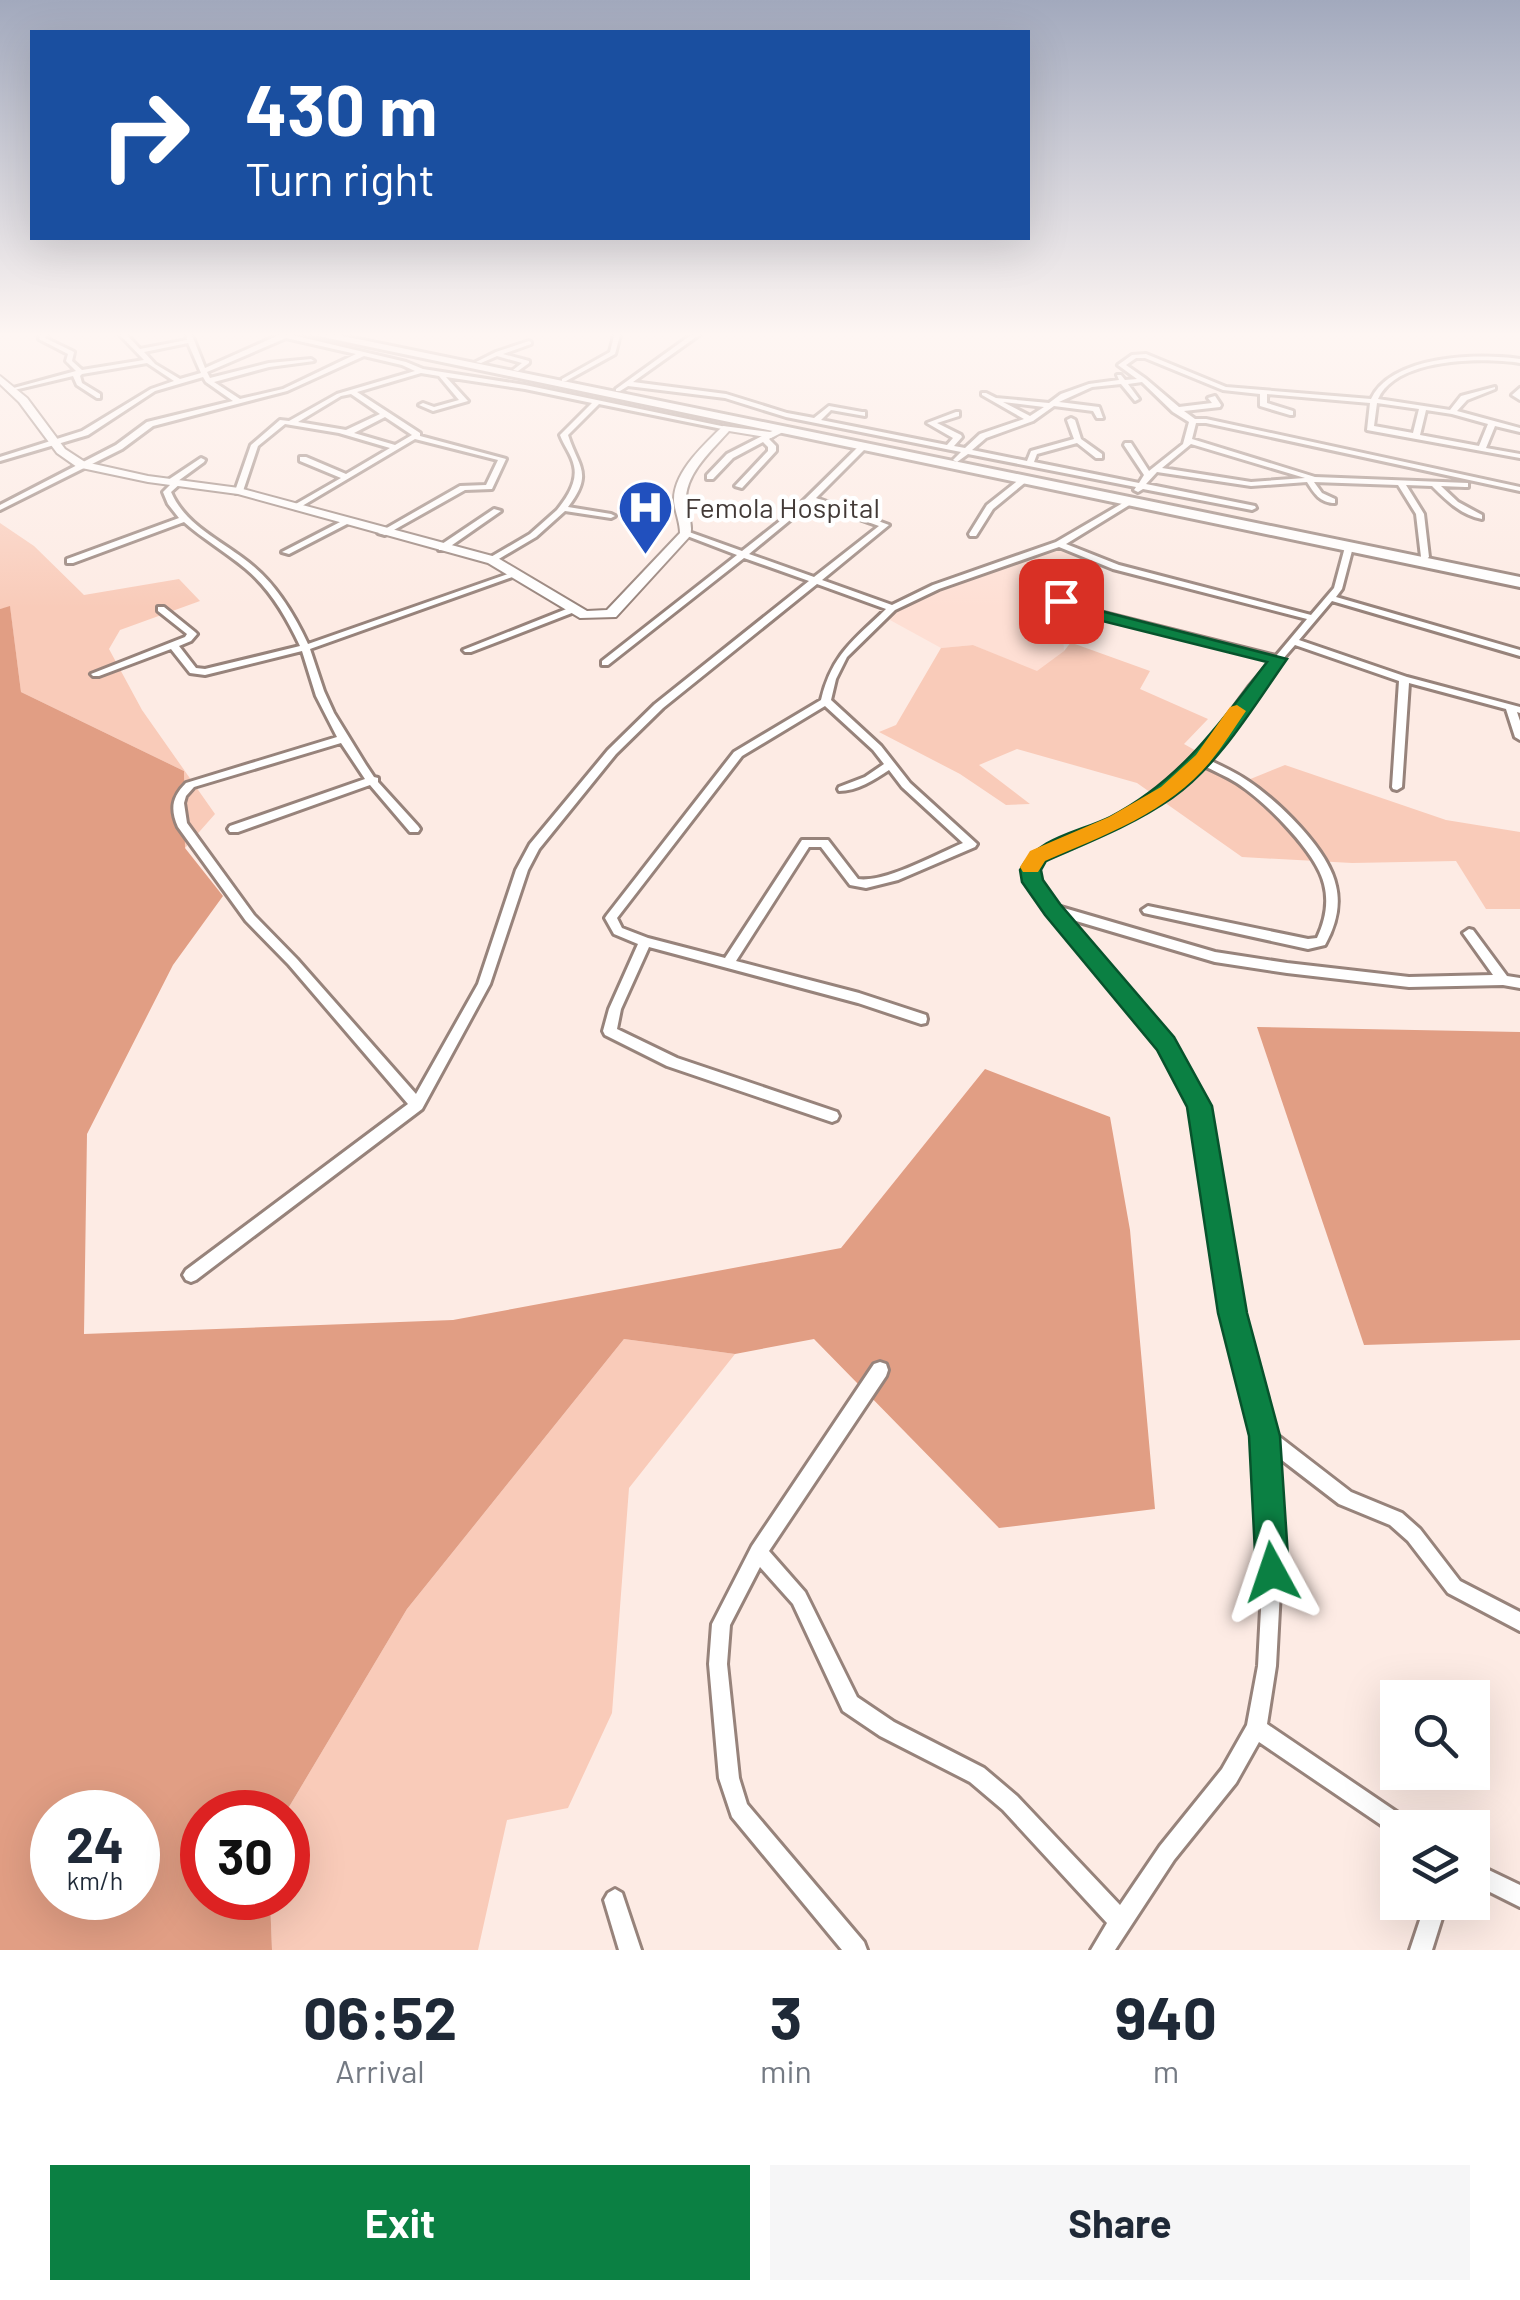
<!DOCTYPE html>
<html lang="en">
<head>
<meta charset="utf-8">
<style>
	body { margin:0; font-family:Barlow,sans-serif; background:#f6f6f7; color:#1f2937; height:100vh; display:flex; flex-direction:column; font-size:38px; white-space:nowrap }
	* { box-sizing:border-box; margin:0 }
	p { font-size:32px; color:#747a83 }
	.icon { flex:none; width:55px; height:55px; fill:none; stroke:currentColor; stroke-width:2; stroke-linecap:round; stroke-linejoin:round }
	.map { position:relative; height:1950px; overflow:hidden }
	.drawer { display:flex; flex-direction:column; background:#fff; flex:1 }
	.drawer>* { flex:none }
	.guide { position:absolute; left:30px; top:30px; width:1000px; height:210px; border-radius:0px; box-shadow:0 10px 40px #0002; background:#1a4fa0; color:#fff; overflow:hidden }
	.controls { position:absolute; left:1380px; top:1680px; display:grid; gap:20px }
	.controls a { display:grid; place-items:center; width:110px; height:110px; border-radius:0px; background:#fff; box-shadow:0 10px 40px #0002; font-size:50px }
	.speed { position:absolute; left:30px; top:1790px; display:flex; gap:20px; font-size:50px; font-weight:700; text-align:center }
	.speed>* { display:grid; place-content:center; width:130px; height:130px; border-radius:50%; background:#fff; box-shadow:0 10px 40px #0002; line-height:1 }
	.speed small { font-size:25px; font-weight:400 }
	.speed .limit { border:15px solid #d22; background:#fff; color:#111 }
	.pin { position:absolute; display:grid; place-items:center; width:85px; height:85px; color:#fff; margin:-42px; border-radius:20px; box-shadow:0 5px 15px #0006 }
	.me { position:absolute; width:110px; margin:-55px; rotate:355deg; stroke-linejoin:round; filter:drop-shadow(0 0 8px #0008) }
	.turn { display:flex; align-items:center; gap:35px; height:210px; padding:0 50px; font-size:45px }
	.turn .icon { width:130px; height:130px; stroke-width:2.5 }
	.turn b { display:block; font-size:70px; line-height:85px }
	.eta { display:flex; justify-content:space-evenly; align-items:center; height:170px; text-align:center }
	.eta b { font-size:60px; font-weight:700; line-height:70px }
	.primary-button { display:flex; gap:20px; margin-top:auto; padding:20px 50px }
	.primary-button a { flex:1; height:115px; border-radius:0px; background:#0b8043; color:#fff; font-size:40px; font-weight:700; line-height:115px; text-align:center }
	.primary-button a+a { background:#f6f6f7; color:#1f2937 }
	.map>svg:first-child { display:block }
</style>
</head>
<body>
<div class="map">
<svg width="1520" height="1950" viewBox="0 0 1520 1950">
	<rect width="100%" height="100%" fill="#fdebe4"/>
	<path fill="#fedfd4" d="M1110,508L1121,510L1070,537L1065,544L1094,558L1138,571L1095,563L1060,597L1064,651L1037,672L973,645L941,648L890,620L885,604L1043,549L1089,526Z"/>
	<g fill="#f9cbb9">
		<path d="M0,523L34,546L84,595L179,579L200,601L120,630L109,649L142,710L215,814L185,848L184,771L21,692L10,607L0,609Z"/>
		<path d="M1083,627L1075,644L1150,671L1140,689L1208,719L1184,744L1248,780L1285,765L1446,820L1520,832V909H1486L1456,861L1352,863L1242,857L1137,783L1017,749L979,765L1030,804L1006,805L960,774L879,732L896,725L941,648L973,645L1037,671L1064,651Z"/>
		<path d="M624,1339L735,1354L629,1488L612,1713L568,1808L507,1820L478,1950H272L270,1898H288L286,1812L407,1609Z"/>
	</g>
	<g fill="#e19e84" fill-rule="evenodd">
		<path d="M10,606L21,692L184,771L185,848L223,896L173,965L87,1134L84,1334L453,1320L841,1248L985,1069L1110,1117L1130,1230L1155,1509L999,1528L814,1339L735,1354L624,1339L407,1609L286,1812H202V1898H270L272,1950H0V609ZM52,1812H138V1898H52Z"/>
		<path d="M1257,1027L1520,1032V1340L1364,1345Z"/>
	</g>
	<g fill="none" stroke-linecap="round" stroke-linejoin="round">
		<defs>
			<g id="minor">
				<path d="M40,335H47L45,338L74,352L72,361L82,370L144,360L120,335H127L140,349L187,340L186,335H192L205,368L279,335H292L406,362L423,369L525,385L731,428L727,430L599,404L568,435C578,467 594,473 568,507L611,514L615,516L611,518L565,511L536,537L492,563L488,560L489,558L530,534L557,510C565,500 578,483 574,466C572,455 564,446 560,435L592,403L525,389L446,377L468,401L433,411L419,405L423,403L434,407L459,400L439,376L421,373L357,392L420,433V436L506,459L492,489L465,490L385,535L378,533L460,486L486,485L498,460L415,439L297,509L293,507L294,505L341,478L300,461V457H306L346,474L390,448L339,433L285,424L258,446L243,491L236,493L235,491L251,445L280,420L289,421L337,394L415,371L402,365L364,356L287,391L153,426L122,449L0,510V505L116,445L147,422L233,401L206,382L203,377L155,391L88,435L0,461V457L82,431L151,389L174,381L147,363L82,374L80,376L82,383L100,394V398H97L77,385L73,376L10,391V389L76,371L66,361L68,354L39,339ZM286,338L356,354L283,389L240,399L214,382L269,367L314,361L311,359L269,363L210,378L207,372ZM188,343L201,373L180,379L155,364L144,352ZM351,394L380,414L346,430L298,422L341,396ZM385,417L412,435L395,445L354,433Z"/>
				<path d="M620,335L615,354L566,381H562V379L610,352L614,336Z"/>
				<path d="M691,335H699L633,382L726,394L787,413L814,418L829,406L862,412H865V416L831,410L821,420L947,445L953,438L927,423L956,412H959V416L937,423L961,435L962,437L954,446L965,448L980,434L1024,419L982,395V393H986L996,398L1049,403L1061,394L1089,384L1119,380L1117,375H1121L1125,380L1137,379L1118,365L1132,355L1146,354L1226,387L1371,399C1392,355 1478,353 1520,359V363C1482,357 1396,358 1378,399L1450,410L1461,396L1495,387V389L1467,400L1457,411L1520,428V432L1495,426L1486,448L1520,454V458L1367,430L1370,403L1267,394V403L1293,411V415H1290L1260,406V394L1223,390L1145,358H1136L1126,365L1146,379L1179,407L1212,403L1208,398L1215,396L1221,405L1220,407L1184,411L1195,419H1206L1520,487V491L1206,423H1196L1192,439L1315,477L1468,483V487H1465L1441,486L1458,502L1482,515V519C1461,515 1446,500 1432,486L1406,485L1424,514L1429,557L1425,560L1421,557L1416,514L1398,485L1314,482L1322,493L1335,499V503C1320,503 1314,493 1307,482L1251,486L1157,472L1146,484L1255,506L1256,508L1252,510L1143,489L1138,492L1134,490L1136,487L968,454L957,462L953,460L961,452L786,417L725,398L628,386L620,391H616V389ZM1142,382L1173,412L1189,422L1183,444L1149,471L1131,443H1125L1124,445L1144,475L1139,483L1034,462L1037,454L1077,443L1096,458H1102V454L1081,439L1075,420L1071,418L1067,420L1074,439L1031,451L1027,461L972,450L986,438L1033,421L1054,406L1093,411L1097,418H1103L1099,407L1059,402L1092,387L1121,384L1135,401L1139,399L1128,384ZM1003,402L1044,407L1030,416ZM1377,403L1419,409L1413,433L1374,426ZM1426,410L1452,414L1488,424L1479,446L1420,435ZM1191,444L1305,478L1251,482L1162,468Z"/>
				<path d="M529,341L531,342V344L503,354L529,361V363L518,371L513,370L522,363L497,356L481,363L476,362L496,352Z"/>
				<path d="M1520,388V400L1512,395Z"/>
				<path d="M768,433L775,435L769,439L776,446V451L742,488L735,486L768,451V447L763,442L733,458L713,479H707V475L727,454Z"/>
				<path d="M859,446L866,448L816,498L889,525L822,580L892,605L933,585L1056,542L1128,500H1131V504L1066,544L1119,565L1311,615L1334,588L1345,547L1349,544L1353,547L1342,589L1336,597L1520,650V656L1332,601L1299,640L1407,677L1520,707V713L1517,712L1520,721V740L1515,737L1506,709L1409,683L1402,787L1397,790L1393,789L1392,787L1399,681L1295,645L1255,691L1207,759C1221,766 1235,772 1248,781C1278,801 1329,850 1336,886C1341,907 1335,927 1325,945L1308,949L1144,913L1142,910L1148,906L1308,939L1317,938C1325,921 1329,903 1324,884C1317,853 1265,801 1237,783C1226,776 1214,771 1202,765L1172,793L1120,825L1042,859L1036,870L1039,880L1057,906L1215,952L1287,963L1409,977L1493,975L1463,933L1469,929L1473,930L1507,976L1520,978V988L1503,985L1409,987L1287,973L1215,962L1066,918L1170,1039L1206,1106L1240,1313L1272,1431L1351,1492L1402,1513L1420,1529L1460,1581L1520,1612V1631L1448,1593L1408,1541L1390,1525L1339,1504L1274,1454L1281,1572L1276,1666L1267,1724L1410,1821L1413,1828H1398V1836L1396,1835L1259,1742L1236,1783L1174,1860L1115,1950H1091L1107,1923L1003,1810L970,1782L880,1736L843,1711L793,1604L760,1567L730,1625L727,1664L739,1778L747,1804L864,1942L867,1950H842L732,1817L719,1778L709,1664L712,1624L752,1546L874,1364L880,1362L886,1364L888,1370L886,1376L769,1551L805,1592L857,1697L894,1722L984,1768L1017,1796L1120,1905L1160,1846L1222,1769L1247,1725L1258,1666L1263,1572L1257,1436L1224,1313L1192,1106L1160,1047L1049,913L1027,881L1024,870L1034,853L1112,819L1164,789L1197,758L1249,687L1272,660L1061,608L1058,597L1059,595H1065L1068,604L1276,656L1307,619L1113,569L1059,547L939,589L895,610L847,657L836,679L831,700L881,746L910,783L977,844L975,847L898,880L866,888L850,885L821,847H809L736,961L859,993L926,1015L927,1019L926,1023L921,1024L858,1003L649,947L621,1009L617,1029L677,1058L837,1112L839,1116L837,1120L832,1122L667,1066L605,1035L603,1031L609,1009L638,944L614,934L605,918L607,915L734,752L821,700C832,654 854,640 886,609L817,584L663,708L616,754L539,849L528,870L490,984L422,1109L196,1280L191,1282L186,1280L183,1275L186,1270L408,1104L289,965L246,921L178,827C170,809 172,797 186,783L337,737L316,696L302,651L205,675L190,673L171,649L99,676H93L91,674L185,637L187,634L158,611V607H164L195,632L197,634L191,641L179,646L196,668L205,669L300,646C287,618 270,589 246,569C226,552 203,539 184,522L73,563H67V559L179,518L168,504L163,492L171,484L167,482L168,480L201,458L205,460L204,462L178,481L181,483L171,492C186,527 225,542 253,566C277,586 295,616 308,644L511,573L518,575L310,649L324,691L334,713L366,765L374,777L378,778V782L418,826L420,829L418,832H410L370,785L238,832H230L228,829L230,826L365,779L341,743L194,787L186,796L184,803L187,823L254,915L297,959L416,1094L478,984L516,870L530,844L608,750L655,704L809,581L744,558L608,665H602V661L737,555L682,534L689,532L742,551L794,510ZM812,502L879,526L814,577L749,554ZM825,706L873,750L884,764L865,777L839,787L838,789L839,791C857,791 874,780 889,770L902,787L963,843C937,854 885,883 858,879L828,840H802L725,958L648,938L622,928L617,918L742,756Z"/>
				<path d="M1020,479L1027,481L993,509L976,536H970L969,534L987,505Z"/>
				<path d="M494,509L501,511L445,550H439V546Z"/>
				<path d="M344,520L351,522L289,554L282,552Z"/>
				<path d="M574,606L579,609L577,611L471,652H465L463,650Z"/>
				<path d="M1472,1862L1520,1885V1907L1472,1883Z"/>
				<path d="M615,1889L622,1893L641,1950H619L604,1900L608,1893Z"/>
				<path d="M1426,1902H1447L1432,1950H1410Z"/>
			</g>
			<path id="tertiary" d="M0,376L27,398L65,449L85,462L148,476L239,488L496,557L587,611L607,610L680,533C680,522 675,512 674,501C673,472 705,444 723,426L770,432L780,428L785,431L771,438L729,431C713,449 687,472 686,498C685,512 694,522 690,536L616,617L580,618L488,563L238,494L148,482L77,467L57,453L19,402L0,384Z"/>
			<path id="trunk" d="M313,335H338L1520,577V587Z"/>
		</defs>
		<use href="#minor" stroke="#97837b" stroke-width="6"/>
		<use href="#tertiary" stroke="#97837b" stroke-width="4"/>
		<use href="#trunk" stroke="#97837b" stroke-width="6"/>
		<use href="#minor" fill="#fff" fill-rule="evenodd"/>
		<use href="#tertiary" fill="#fff" fill-rule="evenodd"/>
		<use href="#trunk" fill="#fff" fill-rule="evenodd"/>
	</g>
	<linearGradient id="sky" x2="0" y2="1"><stop stop-color="#a2a9bd"/><stop offset="0.55" stop-color="#fef6f3"/><stop offset="1" stop-color="#fef6f3" stop-opacity="0"/></linearGradient>
	<rect width="1520" height="608" fill="url(#sky)"/>
	<path fill="#0b8043" stroke="#07532c" stroke-width="2.5" d="M1061,596L1070,603L1287,659C1254,706 1219,765 1172,798C1133,825 1089,842 1046,861L1041,870L1043,880L1060,904L1174,1037L1212,1106L1247,1313L1280,1436L1289,1572L1284,1584L1272,1588L1261,1584L1256,1572L1249,1436L1218,1313L1187,1107L1157,1050L1045,915L1022,882L1020,870C1038,837 1077,833 1110,817C1180,781 1220,723 1267,662L1058,610L1053,601Z"/>
	<path fill="#f59e0b" d="M1237,705L1246,711C1234,728 1223,746 1210,762C1169,812 1103,836 1045,861L1038,872H1023L1020,867L1030,851L1109,817L1161,787L1196,755L1230,707Z"/>
	<defs>
		<symbol id="hospital-pin" viewBox="-11 -11 22 30"><path d="M0 17L-7.5 6A9.5 9.5 0 1 1 7.5 6Z" fill="#2150be" stroke="#fff"/><path d="M-5-5h3v3.5h4V-5h3V5h-3V1.5h-4V5h-3Z" fill="#fff"/></symbol>
	</defs>
	<g fill-rule="evenodd">
		<use href="#hospital-pin" x="614" y="476" width="63" height="86"/>
	</g>
	<g text-anchor="middle" stroke-width="9" stroke-linejoin="round" paint-order="stroke">
		<g font-size="28" fill="#433a37" stroke="#fff" text-anchor="start">
			<text x="685" y="518">Femola Hospital</text>
		</g>
	</g>
</svg>
<div class="controls">
<a><svg class="icon" aria-label="search" viewBox="0 0 24 24"><circle cx="10" cy="10" r="6"/><path d="M15 15l6 6"/></svg></a>
<a><svg class="icon" aria-label="layers" viewBox="0 0 24 24"><path d="M12 4l9 5-9 5-9-5zM3 14l9 5 9-5"/></svg></a>
</div>
<div class="speed"><div>24<small>km/h</small></div><div class="limit">30</div></div>
<div class="pin" style="left:1061px;top:601px;background:#d93025"><svg class="icon" aria-label="arrive" viewBox="0 0 24 24"><path d="M6 21V4h12l-3 4 3 4H6"/></svg></div>
<svg class="me" style="left:1272px;top:1572px" viewBox="-20 -20 40 40"><path d="M0-17L14 15 0 8-14 15z" fill="#0b8043" stroke="#fff" stroke-width="4"/></svg>
<div class="guide">
<div class="turn"><svg class="icon" aria-label="right" viewBox="0 0 24 24"><path d="M7 20v-9h11M14 6l5 5-5 5"/></svg><div><b>430 m</b>Turn right</div></div>
</div>
</div>
<section class="drawer">
<div class="eta">
<div><b>06:52</b><p>Arrival</p></div>
<div><b>3</b><p>min</p></div>
<div><b>940</b><p>m</p></div>
</div>
<div class="primary-button"><a>Exit</a><a>Share</a></div>
</section>
</body>
</html>
